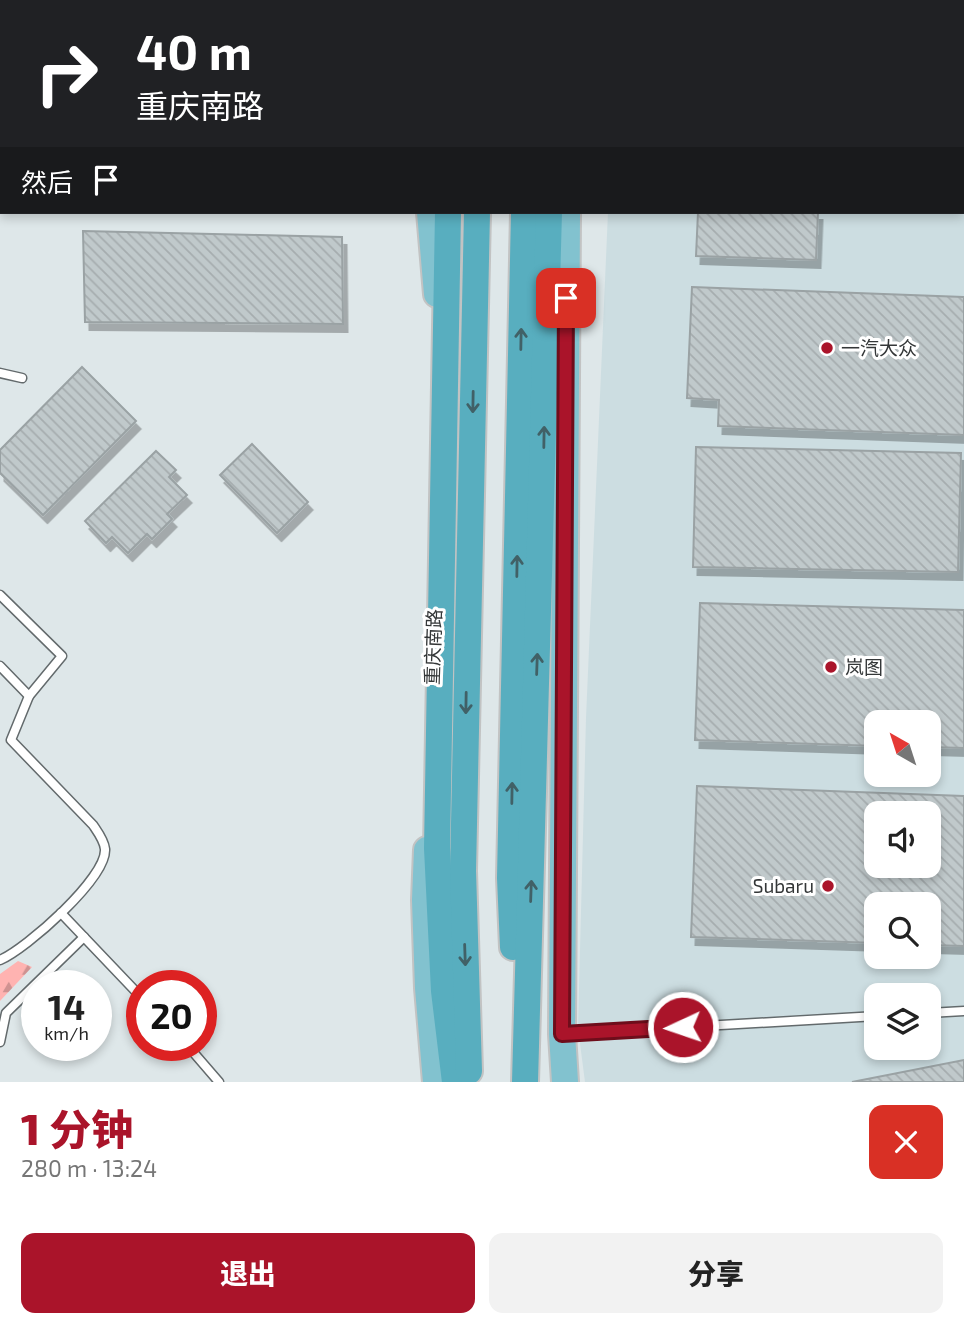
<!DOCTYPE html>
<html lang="zh">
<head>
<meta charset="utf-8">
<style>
	body { margin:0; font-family:"Exo 2","Noto Sans SC",sans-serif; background:#f2f2f2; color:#222; height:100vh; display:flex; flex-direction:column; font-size:26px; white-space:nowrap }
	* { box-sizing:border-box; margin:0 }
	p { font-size:23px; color:#767676 }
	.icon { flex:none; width:38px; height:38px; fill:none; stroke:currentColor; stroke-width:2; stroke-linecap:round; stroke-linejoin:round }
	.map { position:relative; height:1082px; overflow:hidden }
	.drawer { display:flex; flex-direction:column; background:#fff; flex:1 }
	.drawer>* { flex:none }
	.banner { position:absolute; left:0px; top:0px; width:964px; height:214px; box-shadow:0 4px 10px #0003; background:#202124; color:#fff; overflow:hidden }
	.needle { width:46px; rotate:321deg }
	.tools { position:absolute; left:864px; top:710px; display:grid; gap:14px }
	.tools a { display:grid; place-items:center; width:77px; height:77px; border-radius:14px; background:#fff; box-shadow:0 4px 10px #0003; font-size:35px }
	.speed { position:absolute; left:21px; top:970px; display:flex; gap:14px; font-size:35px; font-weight:700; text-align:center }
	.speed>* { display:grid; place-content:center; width:91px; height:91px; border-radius:50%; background:#fff; box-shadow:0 4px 10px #0003; line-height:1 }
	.speed small { font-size:18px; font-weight:400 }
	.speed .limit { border:10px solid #d22; background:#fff; color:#111 }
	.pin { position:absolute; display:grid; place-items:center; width:60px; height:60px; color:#fff; margin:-30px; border-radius:14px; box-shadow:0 4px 10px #0006 }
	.me { position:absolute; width:77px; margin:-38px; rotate:267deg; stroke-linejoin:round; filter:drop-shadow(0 0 5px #0008) }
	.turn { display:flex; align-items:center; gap:24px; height:147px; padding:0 21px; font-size:32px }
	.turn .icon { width:91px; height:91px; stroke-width:2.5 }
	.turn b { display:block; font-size:49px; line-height:60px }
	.then { display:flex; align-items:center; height:66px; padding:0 21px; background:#0003; gap:14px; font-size:26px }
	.round { display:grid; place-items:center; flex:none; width:74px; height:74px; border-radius:14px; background:#f2f2f2 }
	.overview { display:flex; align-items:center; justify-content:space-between; height:119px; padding:0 21px }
	h1 { font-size:42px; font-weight:800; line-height:52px; color:#aa142a }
	.primary-button { display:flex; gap:14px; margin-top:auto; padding:14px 21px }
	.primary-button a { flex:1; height:80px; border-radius:14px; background:#aa142a; color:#fff; font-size:28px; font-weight:800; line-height:80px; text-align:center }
	.primary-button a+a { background:#f2f2f2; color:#222 }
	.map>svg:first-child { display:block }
</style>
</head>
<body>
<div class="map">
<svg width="964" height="1082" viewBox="0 0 964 1082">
	<defs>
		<pattern id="forest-firs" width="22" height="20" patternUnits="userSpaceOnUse" patternTransform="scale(1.75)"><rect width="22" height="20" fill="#ffb3b1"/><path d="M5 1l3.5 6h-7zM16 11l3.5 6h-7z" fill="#cf9291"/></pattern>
		<pattern id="building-back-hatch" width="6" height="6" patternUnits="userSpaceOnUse" patternTransform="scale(1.75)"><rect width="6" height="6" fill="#c0c9cb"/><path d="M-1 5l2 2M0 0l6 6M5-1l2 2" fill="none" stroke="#a6adaf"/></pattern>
		<filter id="shadow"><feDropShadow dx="4.5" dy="8" stdDeviation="0" flood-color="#0004"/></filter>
	</defs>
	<rect width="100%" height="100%" fill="#dee7e9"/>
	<path fill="#ccdde1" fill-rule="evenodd" d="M617,0H964V1082H585L578,1028L586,718L608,212H962V2H616ZM877,723H929V775H877ZM877,814H929V866H877ZM877,905H929V957H877ZM877,996H929V1048H877Z"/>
	<path fill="url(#forest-firs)" d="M18,961L32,967L0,1001V974Z"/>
	<g fill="url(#building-back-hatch)" stroke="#9aa2a4" stroke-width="2" fill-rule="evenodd" filter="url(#shadow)">
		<path d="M698,212H818L816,260L696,256Z"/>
		<path d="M83,231L342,237L343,324L85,322Z"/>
		<path d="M692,287L964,297V435L718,426L719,400L687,398Z"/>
		<path d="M82,367L136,421L43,515L0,473V450Z"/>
		<path d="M252,444L308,502L277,533L220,475Z"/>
		<path d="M696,447L961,453L958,572L693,567Z"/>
		<path d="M156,451L176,470L169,477L187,495L167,514L172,519L152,539L147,534L128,553L112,537L106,543L85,521Z"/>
		<path d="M700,603L964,610V748L929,747V723H877V746L695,740Z"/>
		<path d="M697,786L964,796V946L929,945V905H877V943L691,937ZM877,814H929V866H877Z"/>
		<path d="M964,1060V1082H852Z"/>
	</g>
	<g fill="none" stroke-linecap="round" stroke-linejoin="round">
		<defs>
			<g id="service">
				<path d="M0,373L22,378"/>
				<path d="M0,595L62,656L29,696"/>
				<path d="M0,666L29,696L11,740L93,825C97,831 104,840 105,849C107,878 26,949 0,960"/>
				<path d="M61,913L142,998"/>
				<path d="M929,1013L964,1011"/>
				<path d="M565,1034L877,1016"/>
				<path d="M0,1042L6,1013L84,937"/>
				<path d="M187,1045L219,1082"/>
			</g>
			<g id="primary">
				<path d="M428,2V0"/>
				<path d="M573,2V0"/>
				<path d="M430,212L437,294"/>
				<path d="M427,850L425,900L428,988L436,1082"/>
				<path d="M565,1082L562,1034L567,212"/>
			</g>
			<g id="trunk">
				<path d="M453,2V0"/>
				<path d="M481,2V0"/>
				<path d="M529,2V0"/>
				<path d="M554,2V0"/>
				<path d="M448,212L437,848L444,991L455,1082"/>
				<path d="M513,947L510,878L524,212"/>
				<path d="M469,1071L463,871L477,212"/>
				<path d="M525,1082L549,212"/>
			</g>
		</defs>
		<use href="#service" stroke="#636a6c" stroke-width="11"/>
		<use href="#primary" stroke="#c2c3c3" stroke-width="30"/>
		<use href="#trunk" stroke="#c2c3c3" stroke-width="30"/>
		<use href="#service" stroke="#fff" stroke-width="8"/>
		<use href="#primary" stroke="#82c2cf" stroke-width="26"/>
		<use href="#trunk" stroke="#58aebf" stroke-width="26"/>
	</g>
	<defs><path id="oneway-shaft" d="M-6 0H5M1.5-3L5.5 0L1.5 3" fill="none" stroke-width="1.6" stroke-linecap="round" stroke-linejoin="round" transform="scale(1.75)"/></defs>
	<g stroke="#416167">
		<use href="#oneway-shaft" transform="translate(521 339) rotate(-89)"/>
		<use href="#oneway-shaft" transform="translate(473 402) rotate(91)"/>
		<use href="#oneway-shaft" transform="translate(544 437) rotate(-89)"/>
		<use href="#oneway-shaft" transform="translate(517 566) rotate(-89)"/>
		<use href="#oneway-shaft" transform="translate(537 664) rotate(-88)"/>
		<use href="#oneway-shaft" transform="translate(466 703) rotate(91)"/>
		<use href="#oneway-shaft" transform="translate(512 793) rotate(-89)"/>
		<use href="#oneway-shaft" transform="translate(531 891) rotate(-88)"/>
		<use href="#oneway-shaft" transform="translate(465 955) rotate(88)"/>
	</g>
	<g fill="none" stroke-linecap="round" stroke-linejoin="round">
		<defs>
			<path id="route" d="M566,298L562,1034L683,1027"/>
		</defs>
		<use href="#route" stroke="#6e0d1b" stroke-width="18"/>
		<use href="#route" stroke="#aa142a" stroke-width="12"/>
	</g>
	<g fill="#aa142a" stroke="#fff" stroke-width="2.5">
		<circle cx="827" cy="348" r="7"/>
		<circle cx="831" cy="667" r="7"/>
		<circle cx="828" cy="886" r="7"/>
	</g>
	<g text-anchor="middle" stroke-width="6" stroke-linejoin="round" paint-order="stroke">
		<g font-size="19" fill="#343738" stroke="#fff" text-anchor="start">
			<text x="841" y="355">一汽大众</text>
			<text x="845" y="674">岚图</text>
			<text x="814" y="893" text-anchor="end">Subaru</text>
		</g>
		<g font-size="19" fill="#343738" stroke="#fff">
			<text transform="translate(433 647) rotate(-88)" y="7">重庆南路</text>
		</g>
	</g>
</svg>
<div class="tools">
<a><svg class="needle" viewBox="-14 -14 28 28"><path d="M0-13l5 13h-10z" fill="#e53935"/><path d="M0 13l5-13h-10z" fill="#767676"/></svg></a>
<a><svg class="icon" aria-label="sound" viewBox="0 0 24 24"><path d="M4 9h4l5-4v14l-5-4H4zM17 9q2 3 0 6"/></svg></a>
<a><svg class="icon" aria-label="search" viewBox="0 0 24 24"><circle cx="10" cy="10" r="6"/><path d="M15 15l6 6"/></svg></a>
<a><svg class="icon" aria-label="layers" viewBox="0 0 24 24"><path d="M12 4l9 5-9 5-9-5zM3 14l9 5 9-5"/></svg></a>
</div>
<div class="speed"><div>14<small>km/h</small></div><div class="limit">20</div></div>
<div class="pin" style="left:566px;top:298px;background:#d93025"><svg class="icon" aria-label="arrive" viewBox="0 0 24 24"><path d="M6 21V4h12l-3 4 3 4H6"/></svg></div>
<svg class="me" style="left:683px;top:1027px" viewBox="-20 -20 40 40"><circle r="17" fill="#aa142a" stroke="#fff" stroke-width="3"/><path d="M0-11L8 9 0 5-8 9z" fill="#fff"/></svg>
<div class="banner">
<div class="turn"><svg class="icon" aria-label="right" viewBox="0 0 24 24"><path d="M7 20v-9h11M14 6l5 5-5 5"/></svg><div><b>40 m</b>重庆南路</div></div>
<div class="then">然后<svg class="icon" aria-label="arrive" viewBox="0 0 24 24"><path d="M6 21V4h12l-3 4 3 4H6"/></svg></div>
</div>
</div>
<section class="drawer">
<div class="overview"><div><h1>1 分钟</h1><p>280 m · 13:24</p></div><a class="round" style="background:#d93025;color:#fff"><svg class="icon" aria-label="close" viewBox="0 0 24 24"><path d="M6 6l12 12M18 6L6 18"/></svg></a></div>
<div class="primary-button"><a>退出</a><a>分享</a></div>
</section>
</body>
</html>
